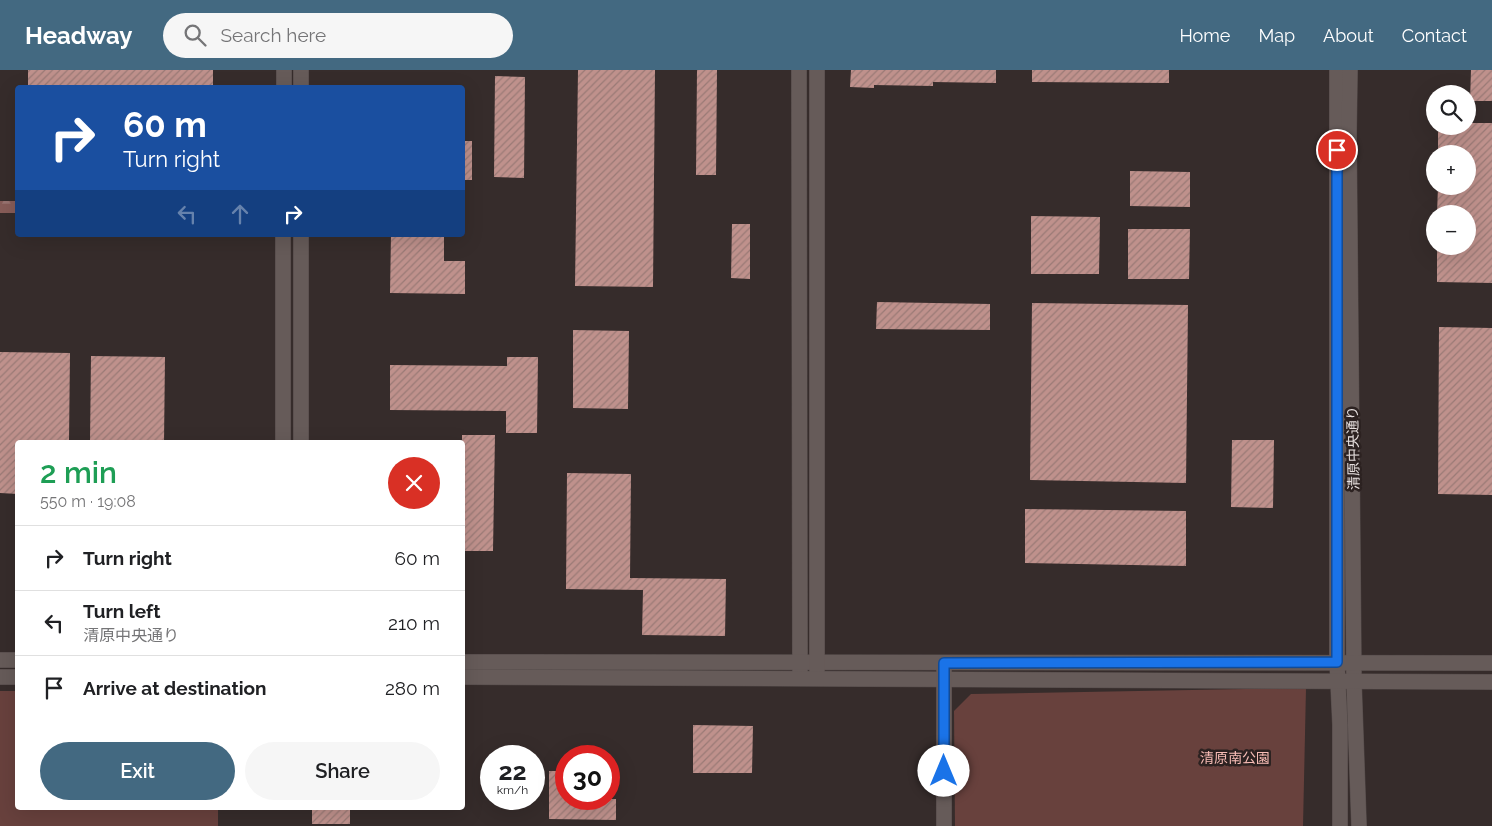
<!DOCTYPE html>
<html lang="en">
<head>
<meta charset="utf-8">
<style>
	body { margin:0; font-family:Raleway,"Noto Sans JP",sans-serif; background:#f6f6f6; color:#202124; height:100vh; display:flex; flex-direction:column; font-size:19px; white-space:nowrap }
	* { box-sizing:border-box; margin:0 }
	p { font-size:16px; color:#757577 }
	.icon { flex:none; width:28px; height:28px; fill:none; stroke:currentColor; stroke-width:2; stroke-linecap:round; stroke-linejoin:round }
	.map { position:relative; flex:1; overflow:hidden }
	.sheet { position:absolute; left:15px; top:370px; width:450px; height:370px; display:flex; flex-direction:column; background:#fff; border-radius:5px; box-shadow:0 5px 20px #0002 }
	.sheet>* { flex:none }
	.hud { position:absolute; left:15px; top:15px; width:450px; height:152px; border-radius:5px; box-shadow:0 5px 20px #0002; background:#1a4fa0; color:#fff; overflow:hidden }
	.buttons { position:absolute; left:1426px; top:15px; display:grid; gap:10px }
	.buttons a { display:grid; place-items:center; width:50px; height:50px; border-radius:50%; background:#fff; box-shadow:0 5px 20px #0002; font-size:25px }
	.speed { position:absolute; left:480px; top:675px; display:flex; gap:10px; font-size:25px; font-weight:700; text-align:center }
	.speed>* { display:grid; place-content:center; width:65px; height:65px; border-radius:50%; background:#fff; box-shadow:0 5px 20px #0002; line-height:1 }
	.speed small { font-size:12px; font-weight:400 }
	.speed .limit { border:8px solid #d22; background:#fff; color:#111 }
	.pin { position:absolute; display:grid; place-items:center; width:42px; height:42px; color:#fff; margin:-21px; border:2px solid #fff; border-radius:50%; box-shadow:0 1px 5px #0007 }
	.me { position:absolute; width:55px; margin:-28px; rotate:0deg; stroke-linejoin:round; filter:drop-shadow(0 0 4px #0008) }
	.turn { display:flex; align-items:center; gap:18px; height:105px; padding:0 25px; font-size:22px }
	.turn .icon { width:65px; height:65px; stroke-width:2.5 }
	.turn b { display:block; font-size:35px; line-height:42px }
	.lanes { display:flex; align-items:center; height:48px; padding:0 25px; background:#0003; justify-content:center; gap:25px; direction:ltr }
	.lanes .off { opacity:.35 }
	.round { display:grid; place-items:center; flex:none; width:52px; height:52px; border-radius:26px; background:#f6f6f6 }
	.summary { display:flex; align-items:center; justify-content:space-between; height:85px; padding:0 25px }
	h1 { font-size:30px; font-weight:600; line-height:38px; color:#1e9e55 }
	.button { display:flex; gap:10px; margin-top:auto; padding:10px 25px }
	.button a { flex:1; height:58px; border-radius:30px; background:#436981; color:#fff; font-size:20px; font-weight:600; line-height:58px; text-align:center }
	.button a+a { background:#f6f6f6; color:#202124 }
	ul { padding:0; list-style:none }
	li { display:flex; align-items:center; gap:15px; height:65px; padding:0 25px; border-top:1px solid #e0e0e0 }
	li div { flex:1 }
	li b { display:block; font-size:19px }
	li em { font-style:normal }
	header { display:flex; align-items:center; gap:30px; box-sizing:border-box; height:70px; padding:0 25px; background:#436981; color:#fff }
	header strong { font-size:24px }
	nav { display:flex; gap:28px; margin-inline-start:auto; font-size:18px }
	.search { width:350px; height:45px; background:#f6f6f6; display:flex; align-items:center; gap:12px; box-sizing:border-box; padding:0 18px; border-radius:28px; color:#757577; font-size:19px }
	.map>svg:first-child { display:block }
</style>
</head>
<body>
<header>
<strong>Headway</strong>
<div class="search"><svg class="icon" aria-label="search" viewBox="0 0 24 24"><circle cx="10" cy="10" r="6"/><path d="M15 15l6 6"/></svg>Search here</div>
<nav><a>Home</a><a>Map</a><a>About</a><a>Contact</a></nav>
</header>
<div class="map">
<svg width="1492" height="756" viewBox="0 0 1492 756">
	<defs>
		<pattern id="forest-firs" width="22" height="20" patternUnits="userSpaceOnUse" patternTransform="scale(1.25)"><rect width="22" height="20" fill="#875c58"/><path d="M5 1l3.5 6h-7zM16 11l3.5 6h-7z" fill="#987370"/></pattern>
		<pattern id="building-hatch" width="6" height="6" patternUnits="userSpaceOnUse" patternTransform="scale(1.25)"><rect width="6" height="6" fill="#bf918c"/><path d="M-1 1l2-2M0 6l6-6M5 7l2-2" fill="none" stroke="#9a7a76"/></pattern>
	</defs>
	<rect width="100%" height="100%" fill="#362c2b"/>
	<g fill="#68413d">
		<path d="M1306,618L1303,756H955L954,641L971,624Z"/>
		<path d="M0,621H17L18,738H218V756H0Z"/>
	</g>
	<rect fill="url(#forest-firs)" x="0" y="131" width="17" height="12"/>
	<g fill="url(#building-hatch)">
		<rect x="28" y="0" width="185" height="18"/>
		<path d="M578,0H655L653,217L575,216Z"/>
		<path d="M697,0H717L716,105H696Z"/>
		<path d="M851,0H996V13L933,12V16L874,15V18L850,17Z"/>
		<path d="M1032,0H1169V13L1032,12Z"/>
		<path d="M1471,0H1492V31H1470Z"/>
		<path d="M495,6L525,7L524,108L494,107Z"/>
		<path d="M1468,53H1492V213L1437,212V176H1468V144H1437L1438,116H1468V84H1438V56H1468Z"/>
		<rect x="462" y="71" width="10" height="39"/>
		<path d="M1130,101L1190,102V137L1130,136Z"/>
		<path d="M1031,146L1100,147L1099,204H1031Z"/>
		<path d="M732,154H750V209L731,208Z"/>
		<path d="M1128,159H1190L1189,209H1128Z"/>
		<path d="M391,165H444V191H465V224L390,223Z"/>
		<path d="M877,232L990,234V260L876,259Z"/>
		<path d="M1032,233L1188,235L1186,413L1030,410Z"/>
		<path d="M1439,257L1492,258V425L1438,424Z"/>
		<path d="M573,260L629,261L628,339L573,338Z"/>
		<path d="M0,282L70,283L69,372H18V424L0,423Z"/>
		<path d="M91,286L165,287L164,372H90Z"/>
		<path d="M507,287H538L537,363H506V341L390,340V295L507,296Z"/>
		<path d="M462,365H495L493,481H462Z"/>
		<path d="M1232,370H1274L1273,438L1231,437Z"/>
		<path d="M567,403L631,404L630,508L726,509L725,566L642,565L643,520L566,519Z"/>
		<path d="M1025,439L1186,441V496L1025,493Z"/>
		<path d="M693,655L753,656L752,703H693Z"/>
		<path d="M549,701H566V729H616V750L549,749Z"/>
		<rect x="312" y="738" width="38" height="16"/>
	</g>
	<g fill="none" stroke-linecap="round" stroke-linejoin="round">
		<defs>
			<g id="minor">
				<path d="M301,0V18"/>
				<path d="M799,0L800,603"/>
				<path d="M1337,0V592L1340,655V756"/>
				<path d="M1350,0L1349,64L1354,612L1359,756"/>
				<path d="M284,18V0"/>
				<path d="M301,165V372"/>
				<path d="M283,372V165"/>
				<path d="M0,590H18"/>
				<path d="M462,592L1492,593"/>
				<path d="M817,601V0"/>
				<path d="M0,607H18"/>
				<path d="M462,607L1492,612"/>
				<path d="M944,756V599"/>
			</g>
		</defs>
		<use href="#minor" stroke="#524948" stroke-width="16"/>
		<use href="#minor" stroke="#665b59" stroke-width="15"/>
	</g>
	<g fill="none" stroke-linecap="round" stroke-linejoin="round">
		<defs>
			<path id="route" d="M944,701V593L1337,592V80"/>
		</defs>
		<use href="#route" stroke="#114b97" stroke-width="12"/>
		<use href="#route" stroke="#1a73e8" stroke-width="9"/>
	</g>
	<g text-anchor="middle" stroke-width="5" stroke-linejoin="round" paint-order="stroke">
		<g font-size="14" fill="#e6dfde" stroke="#2c2221">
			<text transform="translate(1353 378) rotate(-91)" y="5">清原中央通り</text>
		</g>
		<g font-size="14" fill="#f7bcb5" stroke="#2c2221">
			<text x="1235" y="693">清原南公園</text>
		</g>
	</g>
</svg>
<div class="buttons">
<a><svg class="icon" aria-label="search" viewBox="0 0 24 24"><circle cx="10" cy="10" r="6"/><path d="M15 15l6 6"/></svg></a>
<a>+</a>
<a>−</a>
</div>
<div class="speed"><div>22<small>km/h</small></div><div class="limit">30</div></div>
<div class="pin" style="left:1337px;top:80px;background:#d93025"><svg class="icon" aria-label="arrive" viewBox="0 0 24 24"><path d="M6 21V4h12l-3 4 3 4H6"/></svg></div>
<svg class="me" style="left:944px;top:701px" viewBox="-20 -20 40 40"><circle r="19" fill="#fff"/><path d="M0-13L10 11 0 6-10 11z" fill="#1a73e8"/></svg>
<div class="hud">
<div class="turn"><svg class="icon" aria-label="right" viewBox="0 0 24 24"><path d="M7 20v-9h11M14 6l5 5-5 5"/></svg><div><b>60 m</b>Turn right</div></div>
<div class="lanes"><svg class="icon off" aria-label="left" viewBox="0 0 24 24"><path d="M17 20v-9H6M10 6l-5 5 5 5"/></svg><svg class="icon off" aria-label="ahead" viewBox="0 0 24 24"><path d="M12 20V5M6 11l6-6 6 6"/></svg><svg class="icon" aria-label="right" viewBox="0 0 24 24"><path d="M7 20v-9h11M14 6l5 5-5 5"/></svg></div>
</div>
<section class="sheet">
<div class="summary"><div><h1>2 min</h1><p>550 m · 19:08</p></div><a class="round" style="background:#d93025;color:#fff"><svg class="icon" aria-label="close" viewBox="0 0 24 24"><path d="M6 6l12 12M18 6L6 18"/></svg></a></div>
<ul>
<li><svg class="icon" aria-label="right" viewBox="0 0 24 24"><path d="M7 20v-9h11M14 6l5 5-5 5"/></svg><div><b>Turn right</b></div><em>60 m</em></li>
<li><svg class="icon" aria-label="left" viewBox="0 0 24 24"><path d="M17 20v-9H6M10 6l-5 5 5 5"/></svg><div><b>Turn left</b><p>清原中央通り</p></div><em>210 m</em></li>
<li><svg class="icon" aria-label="arrive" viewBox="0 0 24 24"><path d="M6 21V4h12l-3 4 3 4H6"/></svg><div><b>Arrive at destination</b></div><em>280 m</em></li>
</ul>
<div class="button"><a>Exit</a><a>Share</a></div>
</section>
</div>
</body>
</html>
